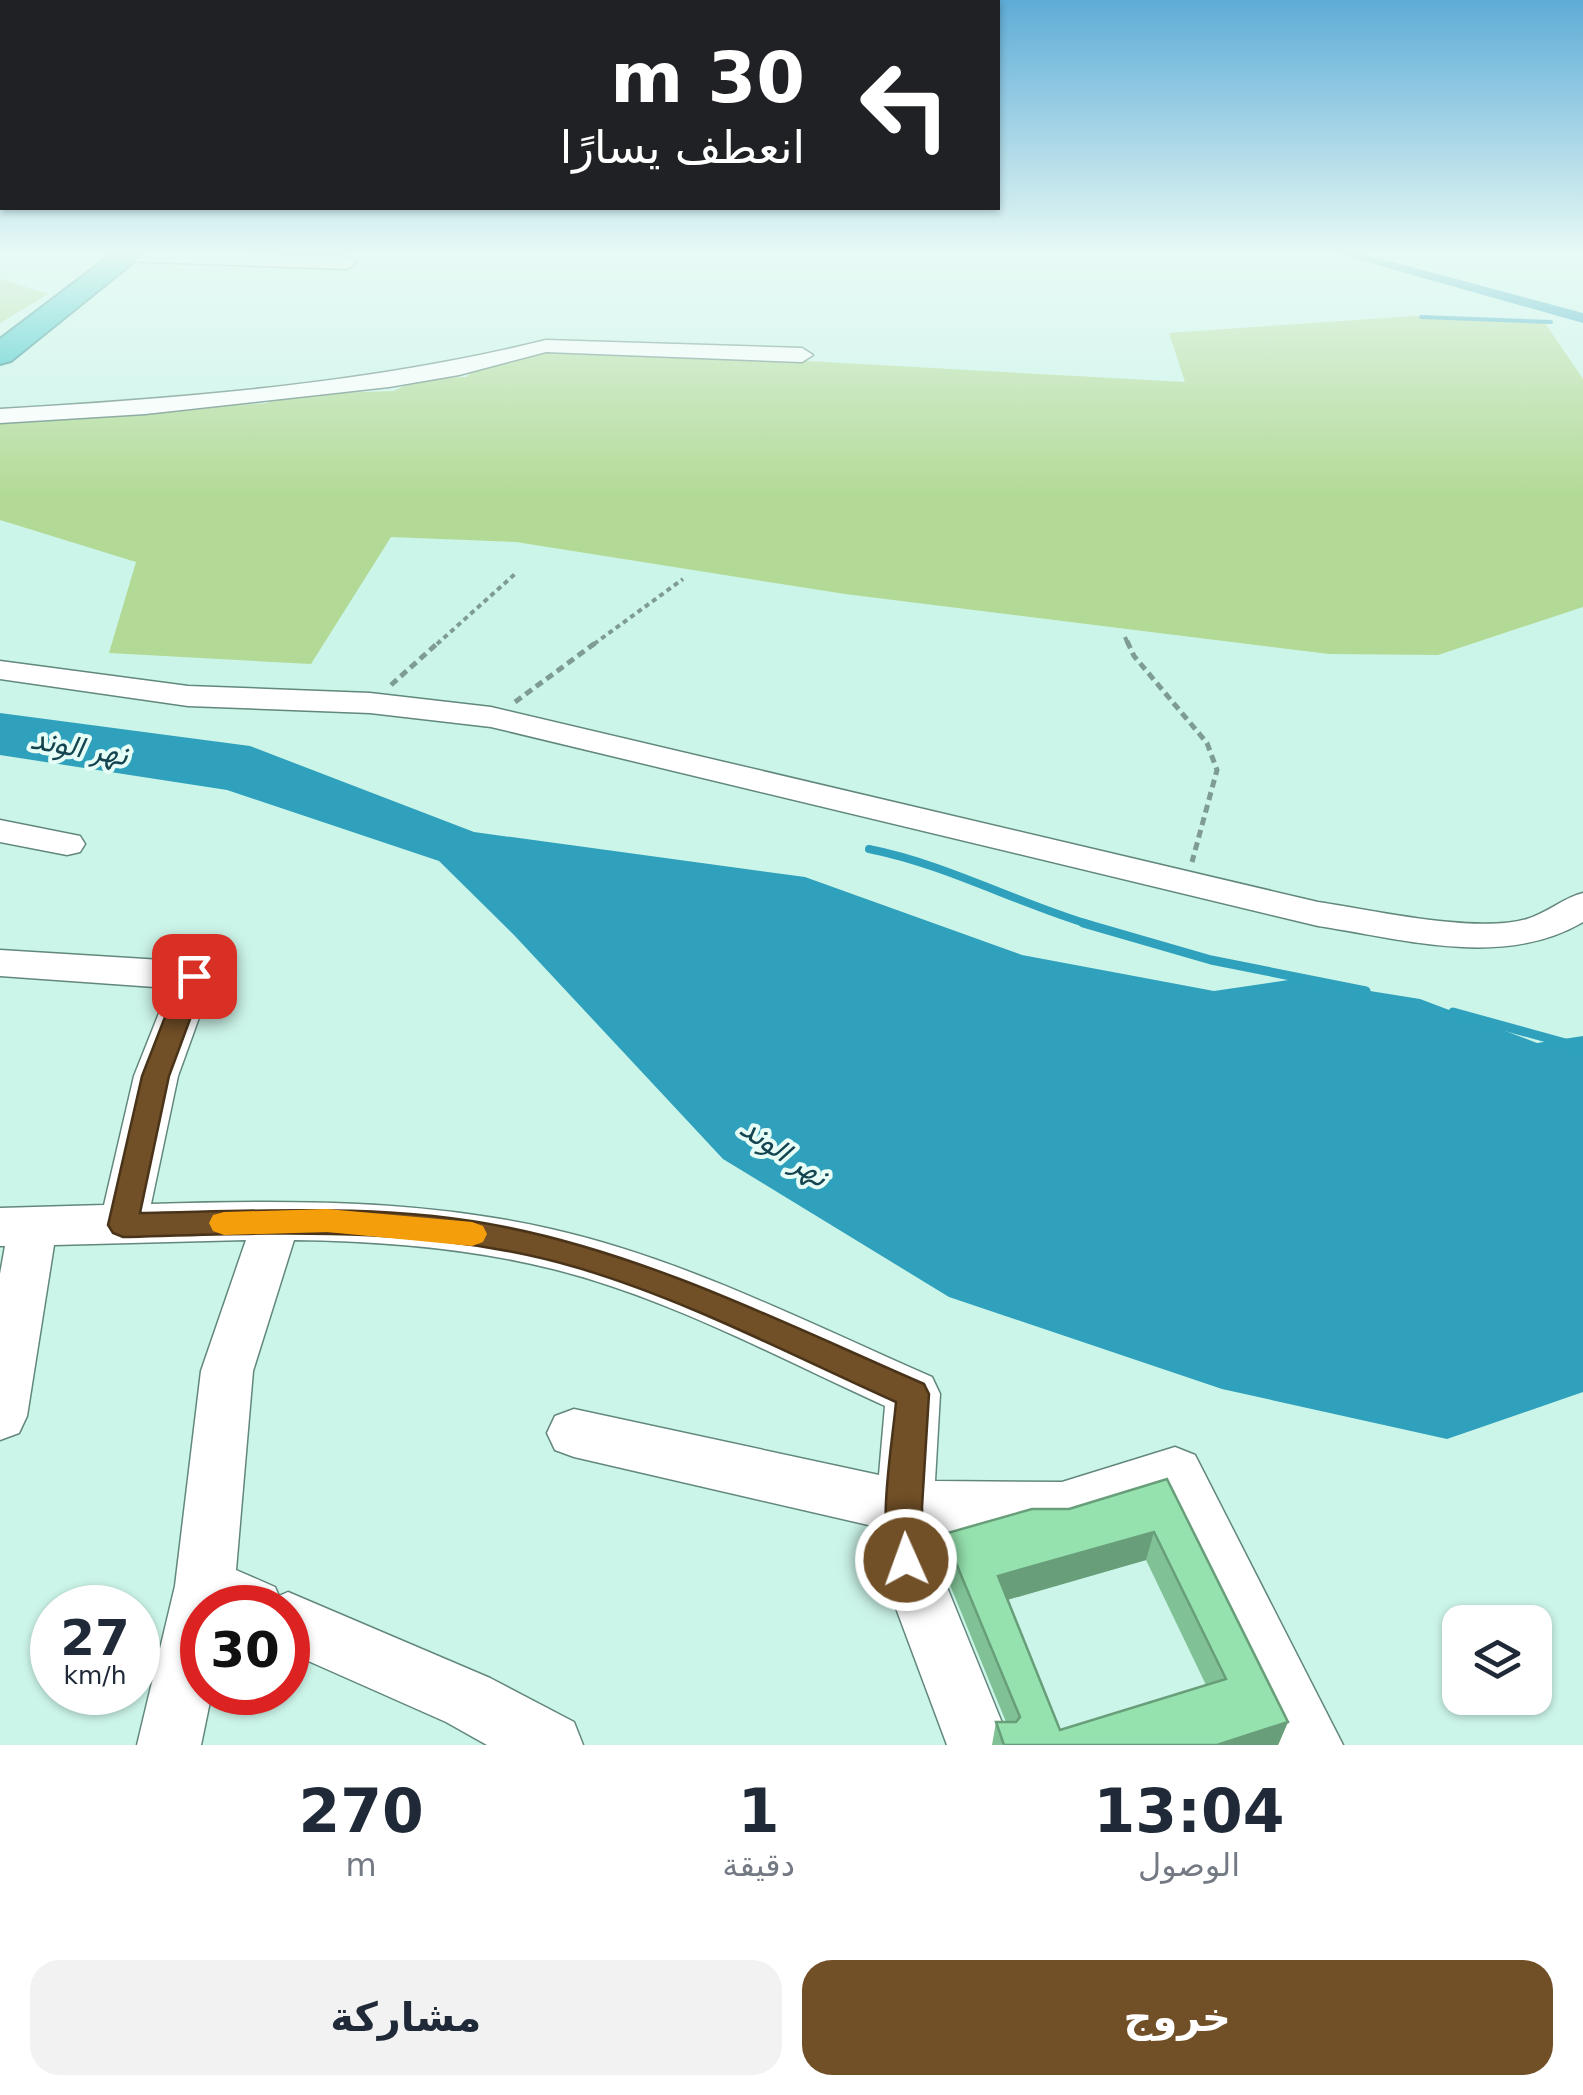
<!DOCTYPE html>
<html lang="ar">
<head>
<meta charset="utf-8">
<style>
	body { margin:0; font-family:"DejaVu Sans",Vazirmatn,sans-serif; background:#f2f2f3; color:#1f2937; direction:rtl; height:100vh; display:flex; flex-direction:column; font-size:38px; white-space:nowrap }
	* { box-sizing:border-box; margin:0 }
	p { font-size:32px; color:#747a83 }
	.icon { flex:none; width:55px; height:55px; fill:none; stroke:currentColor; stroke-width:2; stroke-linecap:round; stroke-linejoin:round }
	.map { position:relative; height:1745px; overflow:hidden; direction:ltr }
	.drawer { display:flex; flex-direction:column; background:#fff; flex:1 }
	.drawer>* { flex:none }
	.banner { position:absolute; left:0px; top:0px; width:1000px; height:210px; box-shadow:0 2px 8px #0004; direction:rtl; background:#202124; color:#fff; overflow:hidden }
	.fabs { position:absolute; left:1442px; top:1605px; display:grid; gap:20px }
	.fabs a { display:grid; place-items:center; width:110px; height:110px; border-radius:20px; background:#fff; box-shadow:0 2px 8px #0004; font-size:50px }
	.speed { position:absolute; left:30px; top:1585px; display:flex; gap:20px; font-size:50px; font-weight:700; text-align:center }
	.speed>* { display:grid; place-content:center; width:130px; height:130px; border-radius:50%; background:#fff; box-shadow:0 2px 8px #0004; line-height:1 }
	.speed small { font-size:25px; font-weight:400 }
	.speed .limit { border:15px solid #d22; background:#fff; color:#111 }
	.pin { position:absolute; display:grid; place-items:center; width:85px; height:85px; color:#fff; margin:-42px; border-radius:20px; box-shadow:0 5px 15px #0006 }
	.me { position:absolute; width:110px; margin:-55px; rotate:358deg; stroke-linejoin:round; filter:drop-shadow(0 0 8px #0008) }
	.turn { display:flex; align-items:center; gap:35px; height:210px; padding:0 30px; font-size:45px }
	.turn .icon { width:130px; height:130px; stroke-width:2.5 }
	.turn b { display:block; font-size:70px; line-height:85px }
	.eta { display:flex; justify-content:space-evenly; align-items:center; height:170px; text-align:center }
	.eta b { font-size:60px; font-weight:700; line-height:70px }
	.action { display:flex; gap:20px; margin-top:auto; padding:20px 30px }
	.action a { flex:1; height:115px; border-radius:30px; background:#714f27; color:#fff; font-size:40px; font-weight:700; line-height:115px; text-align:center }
	.action a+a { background:#f2f2f3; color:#1f2937 }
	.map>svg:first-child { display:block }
</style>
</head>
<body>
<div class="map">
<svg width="1583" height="1745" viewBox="0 0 1583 1745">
	<rect width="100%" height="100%" fill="#ccf5e9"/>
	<g fill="#b2da96">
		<path d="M0,279L48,294L0,323Z"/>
		<path d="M1413,316L1543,320L1583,379V607L1438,655L1329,654L845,594L516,542L391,537L311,664L109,653L136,562L0,520V421L267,403L275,395L393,391L423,378L466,377L488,361L527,349L625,351L1185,382L1169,333Z"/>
	</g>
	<path fill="#2fa1bd" d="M0,713L250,746L474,832L805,877L1022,955L1214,991L1295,979L1420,999L1537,1043L1583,1036V1392L1447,1439L1222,1389L949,1297L723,1159L514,935L439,861L227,790L0,755Z"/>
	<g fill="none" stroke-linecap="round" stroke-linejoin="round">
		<path stroke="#2fa1bd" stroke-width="4" d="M1421,317L1551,322"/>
		<path stroke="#2fa1bd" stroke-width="8" d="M869,849C945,864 1017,903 1091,925"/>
		<g stroke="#2fa1bd" stroke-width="9">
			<path d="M1083,923L1211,960L1366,991"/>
			<path d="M1453,1012L1583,1048"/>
		</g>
		<path fill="#2fa1bd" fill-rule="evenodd" d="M1328,251H1352L1583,313V323Z"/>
		<defs>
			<g id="minor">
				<path d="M126,251L347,257L356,263L347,269L119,261V253Z"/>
				<path d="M546,340L802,348L813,355L802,362L546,352L459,375L389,387L145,414L0,423V409C183,398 367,384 546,340Z"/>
				<path d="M0,661L188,686L370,693L491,707L1318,902C1373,910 1475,934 1527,919C1547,913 1563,898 1583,893V922C1503,969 1404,939 1318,926L491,727L370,713L188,706L0,679Z"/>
				<path d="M0,820L80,836L85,844L80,852L67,855L0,842Z"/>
				<path d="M0,950L194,962L208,966L214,976L178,1076L151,1204C285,1200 420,1199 551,1229C684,1259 808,1323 932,1377L940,1394L935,1481L1062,1482L1175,1447L1195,1455L1343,1745H1277L1161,1503L1062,1534H935L936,1560L1011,1745H947L878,1560L877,1527L574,1457L555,1450L547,1433L555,1416L574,1409L879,1475L885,1406C777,1357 669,1298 553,1269C469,1248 381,1241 294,1240L253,1371L236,1570L275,1587L279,1596L288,1592L490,1678L574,1722L583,1745H487L446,1722L288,1652V1608H202V1692H212L201,1745H137L175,1586L201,1371L246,1240L54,1245L27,1416L19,1433L0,1440V1274L5,1246H0V1208L104,1205L134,1076L169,988L0,976Z"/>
			</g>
			<path id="highway" d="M116,251H147L11,361L0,364V339Z"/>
		</defs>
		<use href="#minor" stroke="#62877d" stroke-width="3"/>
		<use href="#highway" stroke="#218586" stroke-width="4"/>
		<g stroke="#7e9c94" stroke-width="4" stroke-dasharray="5 4" stroke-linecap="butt">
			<path d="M1125,637L1128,644"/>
			<path d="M437,644L515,574"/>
			<path d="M594,644L683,579"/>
		</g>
		<g stroke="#7e9c94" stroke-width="5" stroke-dasharray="8 5" stroke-linecap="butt">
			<path d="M1127,641L1134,656L1207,743L1217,770L1192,862"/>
			<path d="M391,685L440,641"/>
			<path d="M515,702L598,641"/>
		</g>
		<use href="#minor" fill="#fff" fill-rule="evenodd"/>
		<use href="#highway" fill="#2fc2c5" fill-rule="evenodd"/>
	</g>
	<path fill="#80c296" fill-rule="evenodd" d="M1167,1479L1288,1722L1278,1745H992L996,1722H1006L941,1563L944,1534L1069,1509ZM1146,1560L1206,1685L1060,1730L1007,1600Z"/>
	<g fill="#689e7a">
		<path d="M1154,1532L1146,1560L993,1604L998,1576Z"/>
		<path d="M1288,1722L1278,1745H1217Z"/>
	</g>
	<path fill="#95e2ae" stroke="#689e7a" stroke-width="2.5" fill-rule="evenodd" d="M1167,1479L1288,1722L1217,1745H1004L996,1722H1016L1020,1717L944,1534L1032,1509H1069ZM1154,1532L1226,1679L1060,1730L998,1576Z"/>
	<linearGradient id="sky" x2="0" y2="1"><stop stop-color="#5eacd7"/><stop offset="0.51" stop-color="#e8faf5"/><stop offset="1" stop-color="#e8faf5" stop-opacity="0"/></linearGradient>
	<rect width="1583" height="496" fill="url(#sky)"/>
	<path fill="#714f27" stroke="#493319" stroke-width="2.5" d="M194,968L206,976L169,1076L140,1213C261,1211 385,1203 505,1227C651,1256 788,1325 924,1384L929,1394L922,1507L924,1560L919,1572L906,1577L894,1572C876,1530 892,1448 896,1402C791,1355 685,1299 575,1267C428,1224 273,1233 123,1237L113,1233L108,1225L142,1076L181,976Z"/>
	<path fill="#f59e0b" d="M327,1209L472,1222L483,1226L487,1234L483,1242L472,1246L327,1232L224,1235L213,1231L209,1223L213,1215L224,1212Z"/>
	<g text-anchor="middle" stroke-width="8" stroke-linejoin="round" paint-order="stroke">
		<g font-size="30" font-style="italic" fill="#154451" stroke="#e6fef6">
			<text transform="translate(79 747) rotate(10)" y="10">نهر الوند</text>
			<text transform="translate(784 1152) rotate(34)" y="10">نهر الوند</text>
		</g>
	</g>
</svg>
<div class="fabs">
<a><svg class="icon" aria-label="layers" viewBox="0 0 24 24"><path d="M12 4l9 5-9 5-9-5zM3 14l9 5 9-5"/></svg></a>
</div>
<div class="speed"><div>27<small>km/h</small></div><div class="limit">30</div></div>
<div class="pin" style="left:194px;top:976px;background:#d93025"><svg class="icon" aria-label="arrive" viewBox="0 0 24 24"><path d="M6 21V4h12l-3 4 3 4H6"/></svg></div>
<svg class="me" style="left:906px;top:1560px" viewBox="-20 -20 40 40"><circle r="17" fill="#714f27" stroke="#fff" stroke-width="3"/><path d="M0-11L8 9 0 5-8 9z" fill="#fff"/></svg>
<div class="banner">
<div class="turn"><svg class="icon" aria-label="left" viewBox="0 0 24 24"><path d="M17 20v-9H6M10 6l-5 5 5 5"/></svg><div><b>30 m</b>انعطف يسارًا</div></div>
</div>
</div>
<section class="drawer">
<div class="eta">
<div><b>13:04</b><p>الوصول</p></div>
<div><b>1</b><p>دقيقة</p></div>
<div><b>270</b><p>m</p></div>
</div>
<div class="action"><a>خروج</a><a>مشاركة</a></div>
</section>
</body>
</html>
